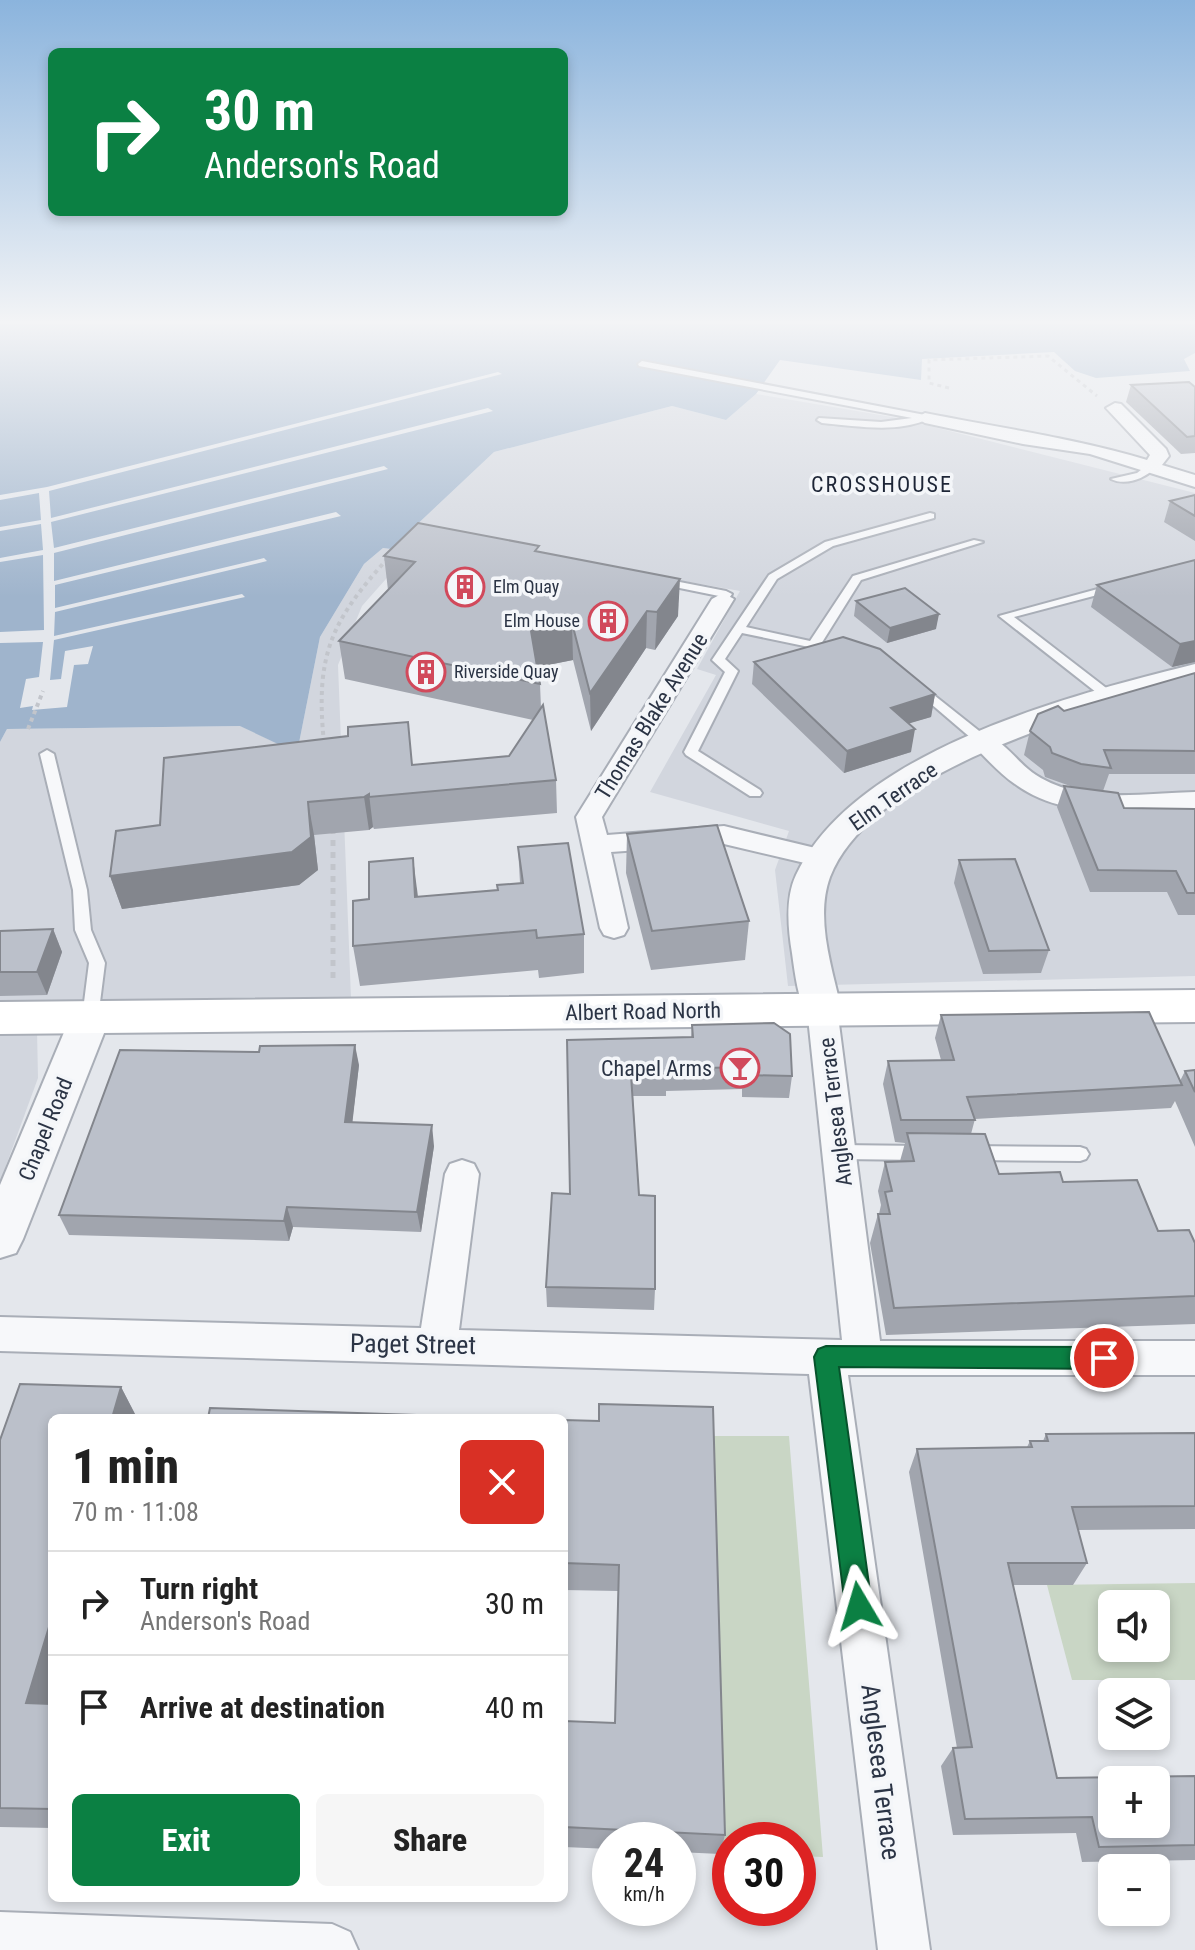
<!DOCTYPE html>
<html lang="en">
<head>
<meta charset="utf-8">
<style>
	body { margin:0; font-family:"Roboto Condensed",sans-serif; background:#f6f6f6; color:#222; height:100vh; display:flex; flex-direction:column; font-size:30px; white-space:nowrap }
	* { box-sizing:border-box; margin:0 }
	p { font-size:26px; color:#767676 }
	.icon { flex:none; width:44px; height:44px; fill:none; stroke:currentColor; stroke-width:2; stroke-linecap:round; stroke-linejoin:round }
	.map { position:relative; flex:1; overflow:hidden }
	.drawer { position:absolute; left:48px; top:1414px; width:520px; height:488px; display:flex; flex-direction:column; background:#fff; border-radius:12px; box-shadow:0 4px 12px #0003 }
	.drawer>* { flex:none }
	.banner { position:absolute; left:48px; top:48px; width:520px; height:168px; border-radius:12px; box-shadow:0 4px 12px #0003; background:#0b8043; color:#fff; overflow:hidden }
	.tools { position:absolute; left:1098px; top:1590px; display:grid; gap:16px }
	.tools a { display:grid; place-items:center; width:72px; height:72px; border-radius:12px; background:#fff; box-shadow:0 4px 12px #0003; font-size:40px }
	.speed { position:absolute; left:592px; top:1822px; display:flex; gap:16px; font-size:40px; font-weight:700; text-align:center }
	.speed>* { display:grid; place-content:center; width:104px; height:104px; border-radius:50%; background:#fff; box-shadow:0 4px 12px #0003; line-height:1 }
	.speed small { font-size:20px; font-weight:400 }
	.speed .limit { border:12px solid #d22; background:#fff; color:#111 }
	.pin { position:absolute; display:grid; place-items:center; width:68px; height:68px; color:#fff; margin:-34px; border:4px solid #fff; border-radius:50%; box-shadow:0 2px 8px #0007 }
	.me { position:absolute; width:88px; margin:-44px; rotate:353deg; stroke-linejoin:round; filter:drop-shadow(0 0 6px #0008) }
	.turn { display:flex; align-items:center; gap:28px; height:168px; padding:0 24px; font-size:36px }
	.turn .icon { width:104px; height:104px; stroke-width:2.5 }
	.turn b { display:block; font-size:56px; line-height:68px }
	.round { display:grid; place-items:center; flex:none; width:84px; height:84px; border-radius:12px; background:#f6f6f6 }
	.overview { display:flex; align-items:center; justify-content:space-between; height:136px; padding:0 24px }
	h1 { font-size:48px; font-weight:800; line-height:60px }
	.button { display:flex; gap:16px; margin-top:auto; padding:16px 24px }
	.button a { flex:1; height:92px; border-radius:12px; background:#0b8043; color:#fff; font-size:32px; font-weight:800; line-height:92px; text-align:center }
	.button a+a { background:#f6f6f6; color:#222 }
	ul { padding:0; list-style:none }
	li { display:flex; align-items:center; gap:24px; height:104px; padding:0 24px; border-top:2px solid #e0e0e0 }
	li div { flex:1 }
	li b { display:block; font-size:30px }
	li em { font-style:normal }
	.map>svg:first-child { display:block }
</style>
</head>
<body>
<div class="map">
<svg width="1195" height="1950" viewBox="0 0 1195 1950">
	<rect width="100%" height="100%" fill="#e4e7ec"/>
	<g fill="#d2d6de">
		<path d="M756,394L898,418L1195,493V976L788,986L775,870L789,831L650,792L716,675L697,669L740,591L571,561L417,544L362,606L338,665L351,998L0,1002V742L7,729L241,726L297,753L320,637L364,564L383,548L391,549L494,452L672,406L726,420Z"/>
		<path d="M37,1030L38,1078L0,1182V1031Z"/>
	</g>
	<g fill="#c9d6c5" fill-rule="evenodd">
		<path d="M709,1436H789L823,1857L798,1856V1840H730V1854H720Z"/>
		<path d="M1195,1583V1680H1072L1047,1585ZM1112,1604H1156V1648H1112Z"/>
	</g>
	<path fill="#9fb4cc" d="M0,324H1195V353L1184,359L1190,371L1096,378L1075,371L1054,352L922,359L921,380L780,360L756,394L726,420L672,406L494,452L391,549L383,548L364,564L320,637L297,753L240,726L7,729L0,742Z"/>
	<path fill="#e4e7ec" d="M498,372L502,374L49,491L51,518L488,408L493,411L51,522L54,548L384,466L388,469L54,553V581L336,512L341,516L55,585V608L264,558L267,561L55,612L54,636L242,594L245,597L54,640L50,680L61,679L65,651L93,646L88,664L74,665L67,707L32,710L33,706L20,708L26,679L39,677L43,642L0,643V632L44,630L43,555L0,562V558L43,550L41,524L0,531V527L41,520L39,493L0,500V495L47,487Z"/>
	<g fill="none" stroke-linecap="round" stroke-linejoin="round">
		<defs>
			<g id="service">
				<path d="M642,361L925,415L930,418C899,434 857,426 822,423L817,420L819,418L881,422L912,418L639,366L638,364Z"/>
				<path d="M1146,466L1155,468C1144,479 1125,486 1111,479L1137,473Z"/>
				<path d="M930,513L934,514V518L833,546L777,579L746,627L810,641L853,576L974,540L983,542L861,580L821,644L838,647V653L742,633L725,659L738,671L698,751L760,790L762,793L760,796H750L686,755L684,752L725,672L712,660L769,575L825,542Z"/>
				<path d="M659,578L726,591L732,594L727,601L723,602L717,599L719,596L655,583V579Z"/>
				<path d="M1116,584L1120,585V589L1014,617L1114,694V700H1106L999,616Z"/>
				<path d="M920,684L988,738V744H978L916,691L914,688Z"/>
				<path d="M47,750L54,754L87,890L91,930L105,963L98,1018L96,1022H84L82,1018L89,963L75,930L73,890L40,754Z"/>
				<path d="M840,1145L923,1146L929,1148L932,1153L929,1158L923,1160L840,1159L834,1157L831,1152L834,1147Z"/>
				<path d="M970,1146L1080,1147L1086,1149L1089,1154L1086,1159L1080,1161L970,1160L964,1158L961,1153L964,1148Z"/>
			</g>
			<g id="minor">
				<path d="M1115,403L1121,404L1166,449L1169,456L1162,465L1195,475V487L1090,454L1023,444L925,423L916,418L925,413C999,428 1075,438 1147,460L1150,455L1106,408Z"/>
				<path d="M723,593L734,599L602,817L607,835L724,826L832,852L836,858L832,864L822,867L724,844L611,852L628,928L624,935L614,938L604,935L600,928L576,817L712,599Z"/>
				<path d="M983,734C1004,739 1018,764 1036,775C1083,805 1142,793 1195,792V808C1135,810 1067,822 1015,784C1000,774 987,759 974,746L971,741L974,736Z"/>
				<path d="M822,997L833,1000L837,1008L880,1341H1195V1375H848L930,1950H878L809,1374L0,1351V1317L421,1328L445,1174L450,1164L462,1160L474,1164L479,1174L459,1330L842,1340L807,1008L811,1000Z"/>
				<path d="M0,1912L332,1924L350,1932L358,1950H0Z"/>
			</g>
			<g id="tertiary">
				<path d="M1195,664V682C1092,711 873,768 830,877C815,918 832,968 841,1008L836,1018L822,1022L808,1018C798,999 795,975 792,953C788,929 785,898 796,875C855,750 1071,695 1195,664Z"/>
				<path d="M90,1004L104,1008L110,1018L23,1239L16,1253L0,1258V1185L70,1018L76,1008Z"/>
			</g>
			<path id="secondary" d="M1195,990V1022L0,1034V1002Z"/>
		</defs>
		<use href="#service" stroke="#a9aeb7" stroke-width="4"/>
		<use href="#minor" stroke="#a9aeb7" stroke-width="4"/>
		<use href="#tertiary" stroke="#a9aeb7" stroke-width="4"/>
		<use href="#secondary" stroke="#a9aeb7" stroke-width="4"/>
		<path stroke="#c2c5cb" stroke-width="3" stroke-dasharray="4 4" stroke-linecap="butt" d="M949,388L929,383V360L1048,356L1097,396"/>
		<g stroke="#c2c5cb" stroke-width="4" stroke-dasharray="4 4" stroke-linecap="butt">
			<path d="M28,729L43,691"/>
			<path d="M324,743C315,655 331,621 389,557"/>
		</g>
		<path stroke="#c2c5cb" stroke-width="5" stroke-dasharray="6 6" stroke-linecap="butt" d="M333,828V982"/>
		<use href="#service" fill="#f7f8fa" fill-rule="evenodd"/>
		<use href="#minor" fill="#f7f8fa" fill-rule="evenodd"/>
		<use href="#tertiary" fill="#f7f8fa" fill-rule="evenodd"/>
		<use href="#secondary" fill="#fff" fill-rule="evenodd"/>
	</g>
	<g fill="#a1a5ae">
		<path d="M1131,385L1195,387V453L1181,454L1126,402Z"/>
		<path d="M1195,495V541L1164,522L1170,501Z"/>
		<path d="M539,552L678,616L655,650L646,648L591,731L573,660L537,667L540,684L541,708L556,780L557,813L374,829L373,827L369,830L314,835L318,870L299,885L122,909L110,876L160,825L413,765L509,756L533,720L345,679L339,641L388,590L384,556Z"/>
		<path d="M1195,560V662L1172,667L1091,607L1097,585Z"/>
		<path d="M856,601L936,629L887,643L854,616Z"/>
		<path d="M754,662L935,694L931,717L909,723L911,752L844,773L752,684Z"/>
		<path d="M1195,673V774H1109L1103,791L1124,808L1195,809V915H1178L1167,892H1090L1057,807L1064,786L1073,787L1045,777L1043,770L1024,755L1030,731L1064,711Z"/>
		<path d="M627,834L749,921L745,960L651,970L626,873Z"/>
		<path d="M518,847L584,934V973L539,978L538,970L360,986L353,946L418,897L498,890L520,883Z"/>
		<path d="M959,860L1049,950L1041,973L983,974L954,883Z"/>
		<path d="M53,929L62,952L47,995L0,996V931Z"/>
		<path d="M941,1015L1180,1081L1185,1071L1195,1070V1147L1175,1101L1171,1108L975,1119L971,1134L999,1174L1063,1182L1158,1231L1195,1243V1324L886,1335L870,1243L878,1214H879L881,1205L878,1191L885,1162L900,1161L905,1143L895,1142L883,1084L888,1061L941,1060L935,1038Z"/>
		<path d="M692,1025L792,1076L789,1098L742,1097V1089L666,1091V1096H633L639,1195L655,1289L654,1310L547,1307L546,1287L570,1194L567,1040L691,1037Z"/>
		<path d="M359,1065L352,1123L434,1146L421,1232L293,1227L289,1241L69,1235L59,1215Z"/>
		<path d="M121,1387L136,1416V1418H52V1828L0,1827V1440Z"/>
		<path d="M564,1420L725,1835L720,1854L678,1852V1840H610V1849L564,1847V1721L615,1723L618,1591L564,1590Z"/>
		<path d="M1195,1433V1529L1078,1530L1087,1563L1073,1585H1013L1057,1778L1195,1776V1860L1082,1862L1076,1833L953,1835L941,1766L953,1748H957L909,1472L917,1449L1027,1447L1030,1441H1043L1046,1434Z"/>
	</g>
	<g fill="#83868d">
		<path d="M680,579L678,616L655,650L657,612Z"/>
		<path d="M647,611L646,648L591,731L590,693Z"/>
		<path d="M939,614L936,629L887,643L890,628Z"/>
		<path d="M572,623L573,660L533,668L531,631Z"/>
		<path d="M1195,641V662L1172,667L1180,644Z"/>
		<path d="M935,694L931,717L887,730L891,708Z"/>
		<path d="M915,729L911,752L844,773L847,751Z"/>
		<path d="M369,794L373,827L369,830L364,797Z"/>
		<path d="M308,802L314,835L318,870L299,885L122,909L110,876Z"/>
		<path d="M413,858L418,897H415Z"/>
		<path d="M53,929L62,952L47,995L37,972Z"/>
		<path d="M355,1045L359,1065L350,1143L345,1122Z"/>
		<path d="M432,1125L434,1146L421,1232L417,1212Z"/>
		<path d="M287,1207L293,1227L289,1241L284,1221Z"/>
		<path d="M121,1387L136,1416V1418H112Z"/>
		<path d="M52,1617V1709L26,1703Z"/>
	</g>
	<g fill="#bbc0ca" stroke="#83868d" stroke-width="2" fill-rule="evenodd">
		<path d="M1189,382L1195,387V436L1187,437L1131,385Z"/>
		<path d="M1195,495V516L1170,501Z"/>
		<path d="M418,523L539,546L535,551L680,579L657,612L647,611L590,693L572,623L531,631L540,684L339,641L415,562L384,556Z"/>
		<path d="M1195,560V641L1180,644L1097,585Z"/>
		<path d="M905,588L939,614L890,628L856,601Z"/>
		<path d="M843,637L880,649L935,694L891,708L915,729L847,751L754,662Z"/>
		<path d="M1195,673V751L1104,750L1111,768L1081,764L1052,753L1050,747L1030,731L1038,714L1058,706L1064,711Z"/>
		<path d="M543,705L556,780L369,797V794L364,797L308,802L311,837L292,852L110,876L116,831L160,825L164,758L348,736V727L408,722L412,765L509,756Z"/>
		<path d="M1064,786L1118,793L1124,808L1195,809V893H1187L1176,871L1098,870Z"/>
		<path d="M717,825L749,921L652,931L627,834Z"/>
		<path d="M568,843L584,934L537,938L536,930L353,946V901L369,899V862L413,858L415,897L498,890L497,885L523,883L518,847Z"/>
		<path d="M1015,859L1049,950L989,951L959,860Z"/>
		<path d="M53,929L37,972H0V931Z"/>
		<path d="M1149,1012L1182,1085L967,1097L975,1120H901L888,1061L954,1060L941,1015Z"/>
		<path d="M774,1023L790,1034L792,1076L745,1075V1067L666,1069L667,1074L631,1075L639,1195L655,1196V1289L546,1287L552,1193L570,1194L567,1040L693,1037L692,1025Z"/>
		<path d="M355,1045L345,1122L432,1125L417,1212L287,1207L284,1221L59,1215L120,1050L259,1052L260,1046Z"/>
		<path d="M1195,1070V1092L1185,1071Z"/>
		<path d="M907,1133L985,1134L999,1174L1060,1172L1063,1182L1137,1180L1158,1231L1189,1230L1195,1243V1296L894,1308L878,1214H890L885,1192L892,1191L885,1162L914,1161Z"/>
		<path d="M20,1384L121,1387L112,1418H52V1617L26,1703L52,1704V1809L0,1808V1440Z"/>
		<path d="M599,1404L713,1407L725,1835L564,1827V1721L615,1723L619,1565L564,1563V1420L599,1421Z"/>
		<path d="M210,1408L505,1418H208Z"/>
		<path d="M1195,1433V1506L1072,1507L1087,1563H1008L1057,1778L1195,1776V1845L1099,1847L1092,1817L965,1819L953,1748L972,1747L917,1449L1032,1447L1030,1441H1048L1046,1434ZM1112,1780H1156V1824H1112Z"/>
	</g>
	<linearGradient id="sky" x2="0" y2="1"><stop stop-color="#8bb4dd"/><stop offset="0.54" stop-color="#f3f4f6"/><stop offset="1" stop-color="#f3f4f6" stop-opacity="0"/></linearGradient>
	<rect width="1195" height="597" fill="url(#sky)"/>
	<path fill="#0b8043" stroke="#07532c" stroke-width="2" d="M826,1346L1104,1347L1113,1351L1116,1358L1113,1365L1104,1369L839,1367L872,1606L868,1616L859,1620L849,1616L845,1606L814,1357L818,1349Z"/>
	<defs>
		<symbol id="building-ring" viewBox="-11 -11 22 22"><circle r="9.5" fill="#f4f6f9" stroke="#d1495b" stroke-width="1.5"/><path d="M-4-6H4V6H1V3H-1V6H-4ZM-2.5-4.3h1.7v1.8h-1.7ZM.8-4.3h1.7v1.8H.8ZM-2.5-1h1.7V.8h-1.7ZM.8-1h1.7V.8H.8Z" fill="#d1495b"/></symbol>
		<symbol id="bar-ring" viewBox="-11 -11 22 22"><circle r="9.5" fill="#f4f6f9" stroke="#d1495b" stroke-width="1.5"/><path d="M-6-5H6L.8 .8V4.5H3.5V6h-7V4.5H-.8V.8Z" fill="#d1495b"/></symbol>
	</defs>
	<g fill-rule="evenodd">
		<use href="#building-ring" x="443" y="565" width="44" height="44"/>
		<use href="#building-ring" x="586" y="599" width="44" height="44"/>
		<use href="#building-ring" x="404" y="650" width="44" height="44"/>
		<use href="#bar-ring" x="718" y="1046" width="44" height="44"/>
	</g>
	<g text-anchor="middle" stroke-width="7" stroke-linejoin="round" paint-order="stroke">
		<g font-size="18" fill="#2b3445" stroke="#f4f6f9" text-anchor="start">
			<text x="493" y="593">Elm Quay</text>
			<text x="580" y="627" text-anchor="end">Elm House</text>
			<text x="454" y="678">Riverside Quay</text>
		</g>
		<g font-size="22" letter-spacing="2" fill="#1d2536" stroke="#f4f6f9">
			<text x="882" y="492">CROSSHOUSE</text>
		</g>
		<g font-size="22" fill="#2b3445" stroke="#f4f6f9">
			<text transform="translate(651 716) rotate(-58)" y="8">Thomas Blake Avenue</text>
			<text transform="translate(893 796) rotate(-35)" y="8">Elm Terrace</text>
			<text transform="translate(643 1011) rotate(-1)" y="8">Albert Road North</text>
			<text transform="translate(835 1112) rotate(-97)" y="8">Anglesea Terrace</text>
			<text transform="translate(45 1129) rotate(-68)" y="8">Chapel Road</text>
		</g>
		<g font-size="22" fill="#2b3445" stroke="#f4f6f9" text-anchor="end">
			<text x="712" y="1076">Chapel Arms</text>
		</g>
		<g font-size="26" fill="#2b3445" stroke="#f4f6f9">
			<text transform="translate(413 1344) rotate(1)" y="9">Paget Street</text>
			<text transform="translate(881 1772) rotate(83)" y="9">Anglesea Terrace</text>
		</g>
	</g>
</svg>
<div class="tools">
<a><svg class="icon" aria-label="sound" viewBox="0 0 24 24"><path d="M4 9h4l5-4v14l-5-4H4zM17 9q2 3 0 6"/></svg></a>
<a><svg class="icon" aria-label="layers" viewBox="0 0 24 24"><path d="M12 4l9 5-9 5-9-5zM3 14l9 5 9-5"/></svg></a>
<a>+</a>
<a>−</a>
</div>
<div class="speed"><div>24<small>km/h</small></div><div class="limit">30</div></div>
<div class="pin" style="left:1104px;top:1358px;background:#d93025"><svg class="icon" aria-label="arrive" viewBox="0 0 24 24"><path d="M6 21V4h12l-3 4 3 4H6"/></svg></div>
<svg class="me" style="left:859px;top:1606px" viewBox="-20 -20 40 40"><path d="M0-17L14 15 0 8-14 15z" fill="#0b8043" stroke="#fff" stroke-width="4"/></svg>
<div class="banner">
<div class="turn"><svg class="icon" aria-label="right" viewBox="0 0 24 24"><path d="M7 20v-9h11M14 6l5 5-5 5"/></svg><div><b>30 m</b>Anderson's Road</div></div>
</div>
<section class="drawer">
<div class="overview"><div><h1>1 min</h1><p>70 m · 11:08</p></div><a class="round" style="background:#d93025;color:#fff"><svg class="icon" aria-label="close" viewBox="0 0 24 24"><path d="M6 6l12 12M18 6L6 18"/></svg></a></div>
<ul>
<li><svg class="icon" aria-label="right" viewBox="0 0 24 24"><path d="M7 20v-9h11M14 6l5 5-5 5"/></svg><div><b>Turn right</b><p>Anderson's Road</p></div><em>30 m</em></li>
<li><svg class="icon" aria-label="arrive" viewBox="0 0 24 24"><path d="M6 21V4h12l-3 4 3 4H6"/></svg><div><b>Arrive at destination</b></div><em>40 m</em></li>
</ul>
<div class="button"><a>Exit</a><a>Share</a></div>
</section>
</div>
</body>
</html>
